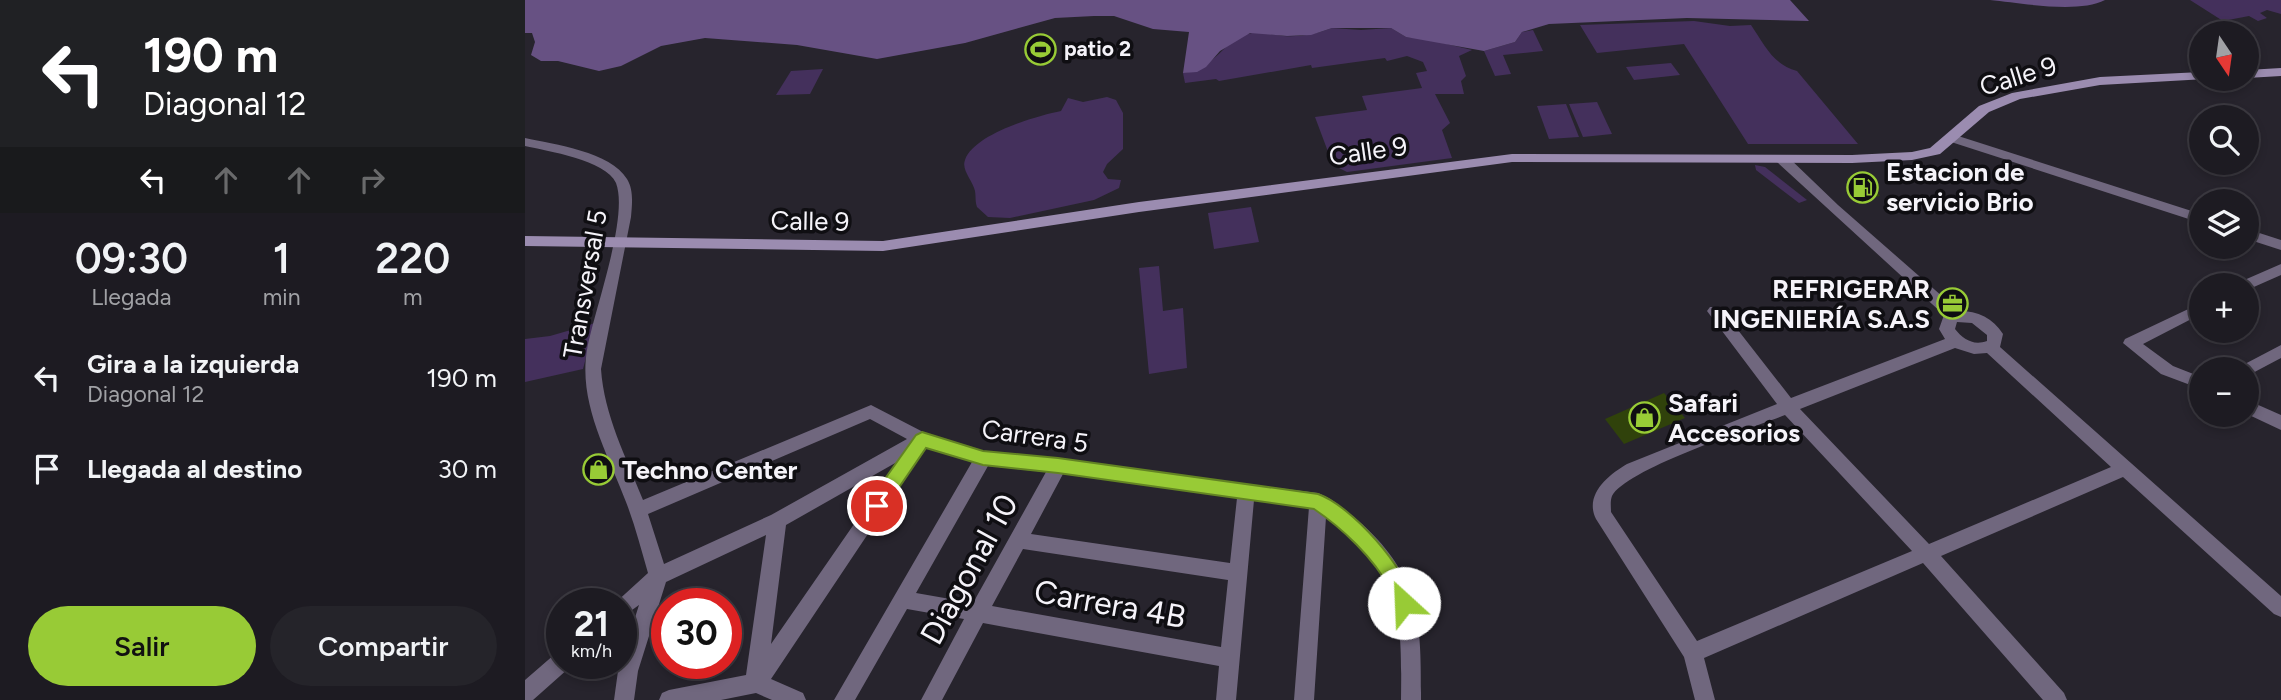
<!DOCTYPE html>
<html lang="es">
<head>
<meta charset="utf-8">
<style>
	body { margin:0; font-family:Figtree,sans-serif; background:#25242a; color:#f1f3f6; height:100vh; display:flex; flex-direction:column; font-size:26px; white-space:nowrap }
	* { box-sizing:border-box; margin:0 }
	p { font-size:23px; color:#a0a1a5 }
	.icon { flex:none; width:38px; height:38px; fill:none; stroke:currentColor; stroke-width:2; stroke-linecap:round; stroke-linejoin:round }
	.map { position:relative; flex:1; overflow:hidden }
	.side { display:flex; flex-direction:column; background:#1d1b22; width:525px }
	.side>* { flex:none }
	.guide { background:#202124; color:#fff; overflow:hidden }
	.needle { width:46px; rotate:167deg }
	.buttons { position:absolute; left:1664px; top:21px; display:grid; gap:14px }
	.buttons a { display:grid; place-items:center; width:70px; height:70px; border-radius:50%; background:#1d1b22; box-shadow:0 4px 10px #0003,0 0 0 2px #3b3940; font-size:35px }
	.speed { position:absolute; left:21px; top:588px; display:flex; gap:14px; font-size:35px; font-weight:700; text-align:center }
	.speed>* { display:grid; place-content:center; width:91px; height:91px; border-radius:50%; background:#1d1b22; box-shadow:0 4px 10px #0003,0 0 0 2px #3b3940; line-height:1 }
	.speed small { font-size:18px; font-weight:400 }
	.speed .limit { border:10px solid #d22; background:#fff; color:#111 }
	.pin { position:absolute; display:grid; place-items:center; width:60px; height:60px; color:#fff; margin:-30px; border:4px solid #fff; border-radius:50%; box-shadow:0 2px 7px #0007 }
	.me { position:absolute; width:77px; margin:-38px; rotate:335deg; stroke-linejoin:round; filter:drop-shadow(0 0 5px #0008) }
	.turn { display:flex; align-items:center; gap:24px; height:147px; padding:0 28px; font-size:32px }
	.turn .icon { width:91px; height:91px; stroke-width:2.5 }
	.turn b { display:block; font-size:49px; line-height:60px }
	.lanes { display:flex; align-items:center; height:66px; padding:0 28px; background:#0003; justify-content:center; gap:35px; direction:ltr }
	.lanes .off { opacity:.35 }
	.eta { display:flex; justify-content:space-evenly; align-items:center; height:119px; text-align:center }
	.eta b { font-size:42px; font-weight:600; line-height:49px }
	.primary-button { display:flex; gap:14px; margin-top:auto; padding:14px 28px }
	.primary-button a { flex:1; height:80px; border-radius:42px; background:#98cb36; color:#111; font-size:28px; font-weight:600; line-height:80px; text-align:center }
	.primary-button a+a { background:#25242a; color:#f1f3f6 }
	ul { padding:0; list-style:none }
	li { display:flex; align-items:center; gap:21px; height:91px; padding:0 28px }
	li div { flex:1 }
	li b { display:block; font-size:26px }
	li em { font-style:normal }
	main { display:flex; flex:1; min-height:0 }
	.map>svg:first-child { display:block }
</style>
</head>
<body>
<main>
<section class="side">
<div class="guide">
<div class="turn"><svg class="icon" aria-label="left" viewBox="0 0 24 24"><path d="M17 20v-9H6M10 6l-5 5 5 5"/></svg><div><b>190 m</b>Diagonal 12</div></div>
<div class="lanes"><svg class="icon" aria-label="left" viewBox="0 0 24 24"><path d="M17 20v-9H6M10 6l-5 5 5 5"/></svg><svg class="icon off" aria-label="ahead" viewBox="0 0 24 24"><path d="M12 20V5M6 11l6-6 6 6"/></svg><svg class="icon off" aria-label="ahead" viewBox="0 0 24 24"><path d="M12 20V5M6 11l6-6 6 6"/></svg><svg class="icon off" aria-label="right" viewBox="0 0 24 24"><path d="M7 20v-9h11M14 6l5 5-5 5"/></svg></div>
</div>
<div class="eta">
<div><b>09:30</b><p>Llegada</p></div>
<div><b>1</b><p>min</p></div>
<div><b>220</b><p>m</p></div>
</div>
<ul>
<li><svg class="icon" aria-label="left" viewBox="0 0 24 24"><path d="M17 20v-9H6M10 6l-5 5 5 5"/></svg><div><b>Gira a la izquierda</b><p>Diagonal 12</p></div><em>190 m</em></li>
<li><svg class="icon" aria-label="arrive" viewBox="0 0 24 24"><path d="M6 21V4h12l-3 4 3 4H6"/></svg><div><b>Llegada al destino</b></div><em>30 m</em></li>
</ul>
<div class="primary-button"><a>Salir</a><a>Compartir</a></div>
</section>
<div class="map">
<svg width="1756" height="700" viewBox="0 0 1756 700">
	<rect width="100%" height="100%" fill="#27242d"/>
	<g fill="#44305c">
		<path d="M1665,0H1756V14L1742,10L1735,13L1742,18L1733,21L1724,16L1698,21Z"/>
		<path d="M1169,21L1205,26L1226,25C1239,44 1248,65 1272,71L1333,144H1223L1159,44L1072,53L1055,25Z"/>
		<path d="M807,28L836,30L866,28L881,37L901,39L947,50L934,56L941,76L936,81L939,94H910L925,123L917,130L927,158L822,172L808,165L790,117L842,110L837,96L897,88L891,73L902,71L898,62L882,56L862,61L860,58L787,68L786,65L694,81L691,79L660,83L658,73C691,70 699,37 727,33C737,32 749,35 759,36C776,37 791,34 807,28Z"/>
		<path d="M1008,30L1018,51L978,55L986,74L970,76L959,51L990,42L997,32Z"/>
		<path d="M1146,63L1155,75L1109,80L1101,67Z"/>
		<path d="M298,69L285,94L251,95L266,71Z"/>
		<path d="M582,97L591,100L598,113V149L582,164L578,172L583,179L596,180L594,188L569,200L485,218L463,217L452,207C450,201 451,197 450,191C448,181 436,170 440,160C449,134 511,116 536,111L543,98L558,102Z"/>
		<path d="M1072,102L1087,134L1058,137L1044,104Z"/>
		<path d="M1041,104L1054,137L1024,139L1012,106Z"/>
		<path d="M1230,165L1240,167L1282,200L1274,203L1231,170Z"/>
		<path d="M726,207L734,242L689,249L683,213Z"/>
		<path d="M634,266L638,311L658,308L662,368L624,374L614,268Z"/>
		<path d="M70,323L58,369L0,382V339L25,336Z"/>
	</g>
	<g fill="#675183">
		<path d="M0,0H1265L1284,21L1162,18L1024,24L997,32L990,42L959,51L881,37L866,28H807L786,35L762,36L725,33L695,51L681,67L672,72L658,73L664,32L628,29L589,16H569L530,18L440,43L352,59L272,45L180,38L136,46L96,66L74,71L33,61H16L6,55L10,42L7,33H0Z"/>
		<path d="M1465,0H1580C1553,14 1496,3 1465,0Z"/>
	</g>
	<g fill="#30420b">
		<path d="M1338,176L1355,196L1338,199L1322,178Z"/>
		<path d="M1139,393L1160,418L1099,444L1080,419Z"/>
	</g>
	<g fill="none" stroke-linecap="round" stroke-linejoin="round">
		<g fill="#70677e" fill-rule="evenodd">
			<path d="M1427,134L1676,214V223L1423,141V135Z"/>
			<path d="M0,138C29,144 86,152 102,179C109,190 107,205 106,217L76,369C79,415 101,457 118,500L346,405L402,434L458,451L793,493C809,499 824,513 837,524C897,579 896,624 896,700H876C877,609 877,576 801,517L789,700H769L784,507L729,500L711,700H691L694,666L458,623L417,700H396L439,619L382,609L330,700H309L447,462L401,447L246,679L278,693L281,700H247L231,693L196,700H134L137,693L144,690L221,675L241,535L141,582L113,671L109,700H89L93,671L114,605L96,618V604H89L123,573C116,549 110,525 101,502C83,454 53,403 62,350C69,311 104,217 91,183C81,160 22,151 0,146ZM345,419L382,439L246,515L139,564L123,514ZM372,462L246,644L261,525ZM463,466L521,472L448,603L391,593ZM538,474L712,498L705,563L506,534ZM498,549L703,580L696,647L467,606Z"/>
			<path d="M1257,155L1262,156L1313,205L1434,311C1453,311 1468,318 1478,334L1475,347L1756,596V617L1749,614L1598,477L1416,556L1539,693L1542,700H1518L1398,563L1179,658L1190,700H1170L1159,657L1071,519C1059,495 1083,475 1102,464L1252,404L1185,315L1182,311L1185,307H1195L1266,398L1420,339L1414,329L1419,315L1252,162V156ZM1432,322L1447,323L1462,335V341C1448,346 1438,339 1430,329ZM1430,348L1449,354L1462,353L1586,467L1404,544L1275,409ZM1260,415L1387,551L1172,641L1086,512C1086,507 1085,501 1087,496C1101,469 1227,428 1260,415Z"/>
			<path d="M1722,229L1756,240V250L1722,239Z"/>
			<path d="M1756,264V275L1722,290V285H1715L1717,281Z"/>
			<path d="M1676,303V314L1618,344L1648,366L1676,377V389L1636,374L1598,343L1600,339Z"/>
			<path d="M1756,345V358L1722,376V369H1714L1716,366Z"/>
			<path d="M1722,400L1756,415V430L1722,414Z"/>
			<path d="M37,651V663H46L44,668L8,700H0V680L30,654Z"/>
		</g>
		<g fill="#9b8cb0" fill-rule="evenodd">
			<path d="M1756,68V76L1722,78V70Z"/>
			<path d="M1676,72V79H1681L1575,85L1495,99L1464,112L1415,154L1387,160L1327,163L987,162L614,212L358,251L0,246V236L358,241L614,202L987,154L1327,155L1387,152L1405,148L1454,106L1487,93L1575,77Z"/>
		</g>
	</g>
	<path fill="#98cb36" stroke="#638423" stroke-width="2" d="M397,432L458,451L533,458L793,494C827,506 881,568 889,603L886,609L879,612L872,609C869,603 869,595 865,589C849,558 817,528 789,509L533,473L458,465L401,448L358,511L352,514L345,511L343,506L345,500L391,435Z"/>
	<defs>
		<symbol id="stadium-ring" viewBox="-11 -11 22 22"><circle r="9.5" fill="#0f0e12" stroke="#98cb36" stroke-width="1.5"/><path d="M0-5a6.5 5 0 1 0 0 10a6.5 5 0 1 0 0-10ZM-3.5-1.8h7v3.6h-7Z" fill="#98cb36"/></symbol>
		<symbol id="fuel-ring" viewBox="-11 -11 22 22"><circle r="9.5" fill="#0f0e12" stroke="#98cb36" stroke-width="1.5"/><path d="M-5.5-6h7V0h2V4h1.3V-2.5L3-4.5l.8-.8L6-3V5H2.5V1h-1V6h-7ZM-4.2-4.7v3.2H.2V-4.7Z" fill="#98cb36"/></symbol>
		<symbol id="office-ring" viewBox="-11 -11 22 22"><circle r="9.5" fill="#0f0e12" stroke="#98cb36" stroke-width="1.5"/><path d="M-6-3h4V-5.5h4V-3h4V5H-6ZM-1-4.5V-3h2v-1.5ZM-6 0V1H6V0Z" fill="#98cb36"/></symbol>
		<symbol id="shop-ring" viewBox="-11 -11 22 22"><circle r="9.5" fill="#0f0e12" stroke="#98cb36" stroke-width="1.5"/><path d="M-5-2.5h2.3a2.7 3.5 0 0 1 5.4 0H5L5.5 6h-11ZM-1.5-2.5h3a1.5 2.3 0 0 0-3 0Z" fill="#98cb36"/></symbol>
	</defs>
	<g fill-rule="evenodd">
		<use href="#stadium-ring" x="498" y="32" width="35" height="35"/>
		<use href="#fuel-ring" x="1320" y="170" width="35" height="35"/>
		<use href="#office-ring" x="1410" y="286" width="35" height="35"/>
		<use href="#shop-ring" x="1102" y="400" width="35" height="35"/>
		<use href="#shop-ring" x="56" y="452" width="35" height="35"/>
	</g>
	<g text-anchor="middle" stroke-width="7" stroke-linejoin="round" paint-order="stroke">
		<g font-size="21" font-weight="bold" fill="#f5f3f9" stroke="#0f0e12" text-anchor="start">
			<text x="539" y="56">patio 2</text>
		</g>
		<g font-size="26" fill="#f5f3f9" stroke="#0f0e12">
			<text transform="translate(1493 76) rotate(-17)" y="9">Calle 9</text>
			<text transform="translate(843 151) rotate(-8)" y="9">Calle 9</text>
			<text transform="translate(285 221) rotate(1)" y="9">Calle 9</text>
			<text transform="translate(60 284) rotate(-80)" y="9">Transversal 5</text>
			<text transform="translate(510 436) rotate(8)" y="9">Carrera 5</text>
		</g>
		<g font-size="26" font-weight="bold" fill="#f5f3f9" stroke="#0f0e12" text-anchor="start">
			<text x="1361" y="181">Estacion de<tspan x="1361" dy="30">servicio Brio</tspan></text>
			<text x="1405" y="298" text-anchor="end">REFRIGERAR<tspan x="1405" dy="30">INGENIERÍA S.A.S</tspan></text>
			<text x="1143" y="412">Safari<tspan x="1143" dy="30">Accesorios</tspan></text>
			<text x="97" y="479">Techno Center</text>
		</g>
		<g font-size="32" fill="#f5f3f9" stroke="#0f0e12">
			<text transform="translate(444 569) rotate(-61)" y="11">Diagonal 10</text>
			<text transform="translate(585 604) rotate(10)" y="11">Carrera 4B</text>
		</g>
	</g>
</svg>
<div class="buttons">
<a><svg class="needle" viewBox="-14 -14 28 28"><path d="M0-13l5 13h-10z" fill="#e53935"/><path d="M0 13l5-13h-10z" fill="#a0a1a5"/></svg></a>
<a><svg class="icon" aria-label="search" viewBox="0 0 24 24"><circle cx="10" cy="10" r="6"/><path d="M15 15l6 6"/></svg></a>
<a><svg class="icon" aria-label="layers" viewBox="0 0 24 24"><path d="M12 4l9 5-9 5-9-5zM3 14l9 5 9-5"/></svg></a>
<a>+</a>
<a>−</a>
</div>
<div class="speed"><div>21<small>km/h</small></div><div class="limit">30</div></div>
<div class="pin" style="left:352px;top:506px;background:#d93025"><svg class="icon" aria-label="arrive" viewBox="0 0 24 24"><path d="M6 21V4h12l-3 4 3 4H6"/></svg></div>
<svg class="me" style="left:879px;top:603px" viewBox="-20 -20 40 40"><circle r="19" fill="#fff"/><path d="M0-13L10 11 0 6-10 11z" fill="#98cb36"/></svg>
</div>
</main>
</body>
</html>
